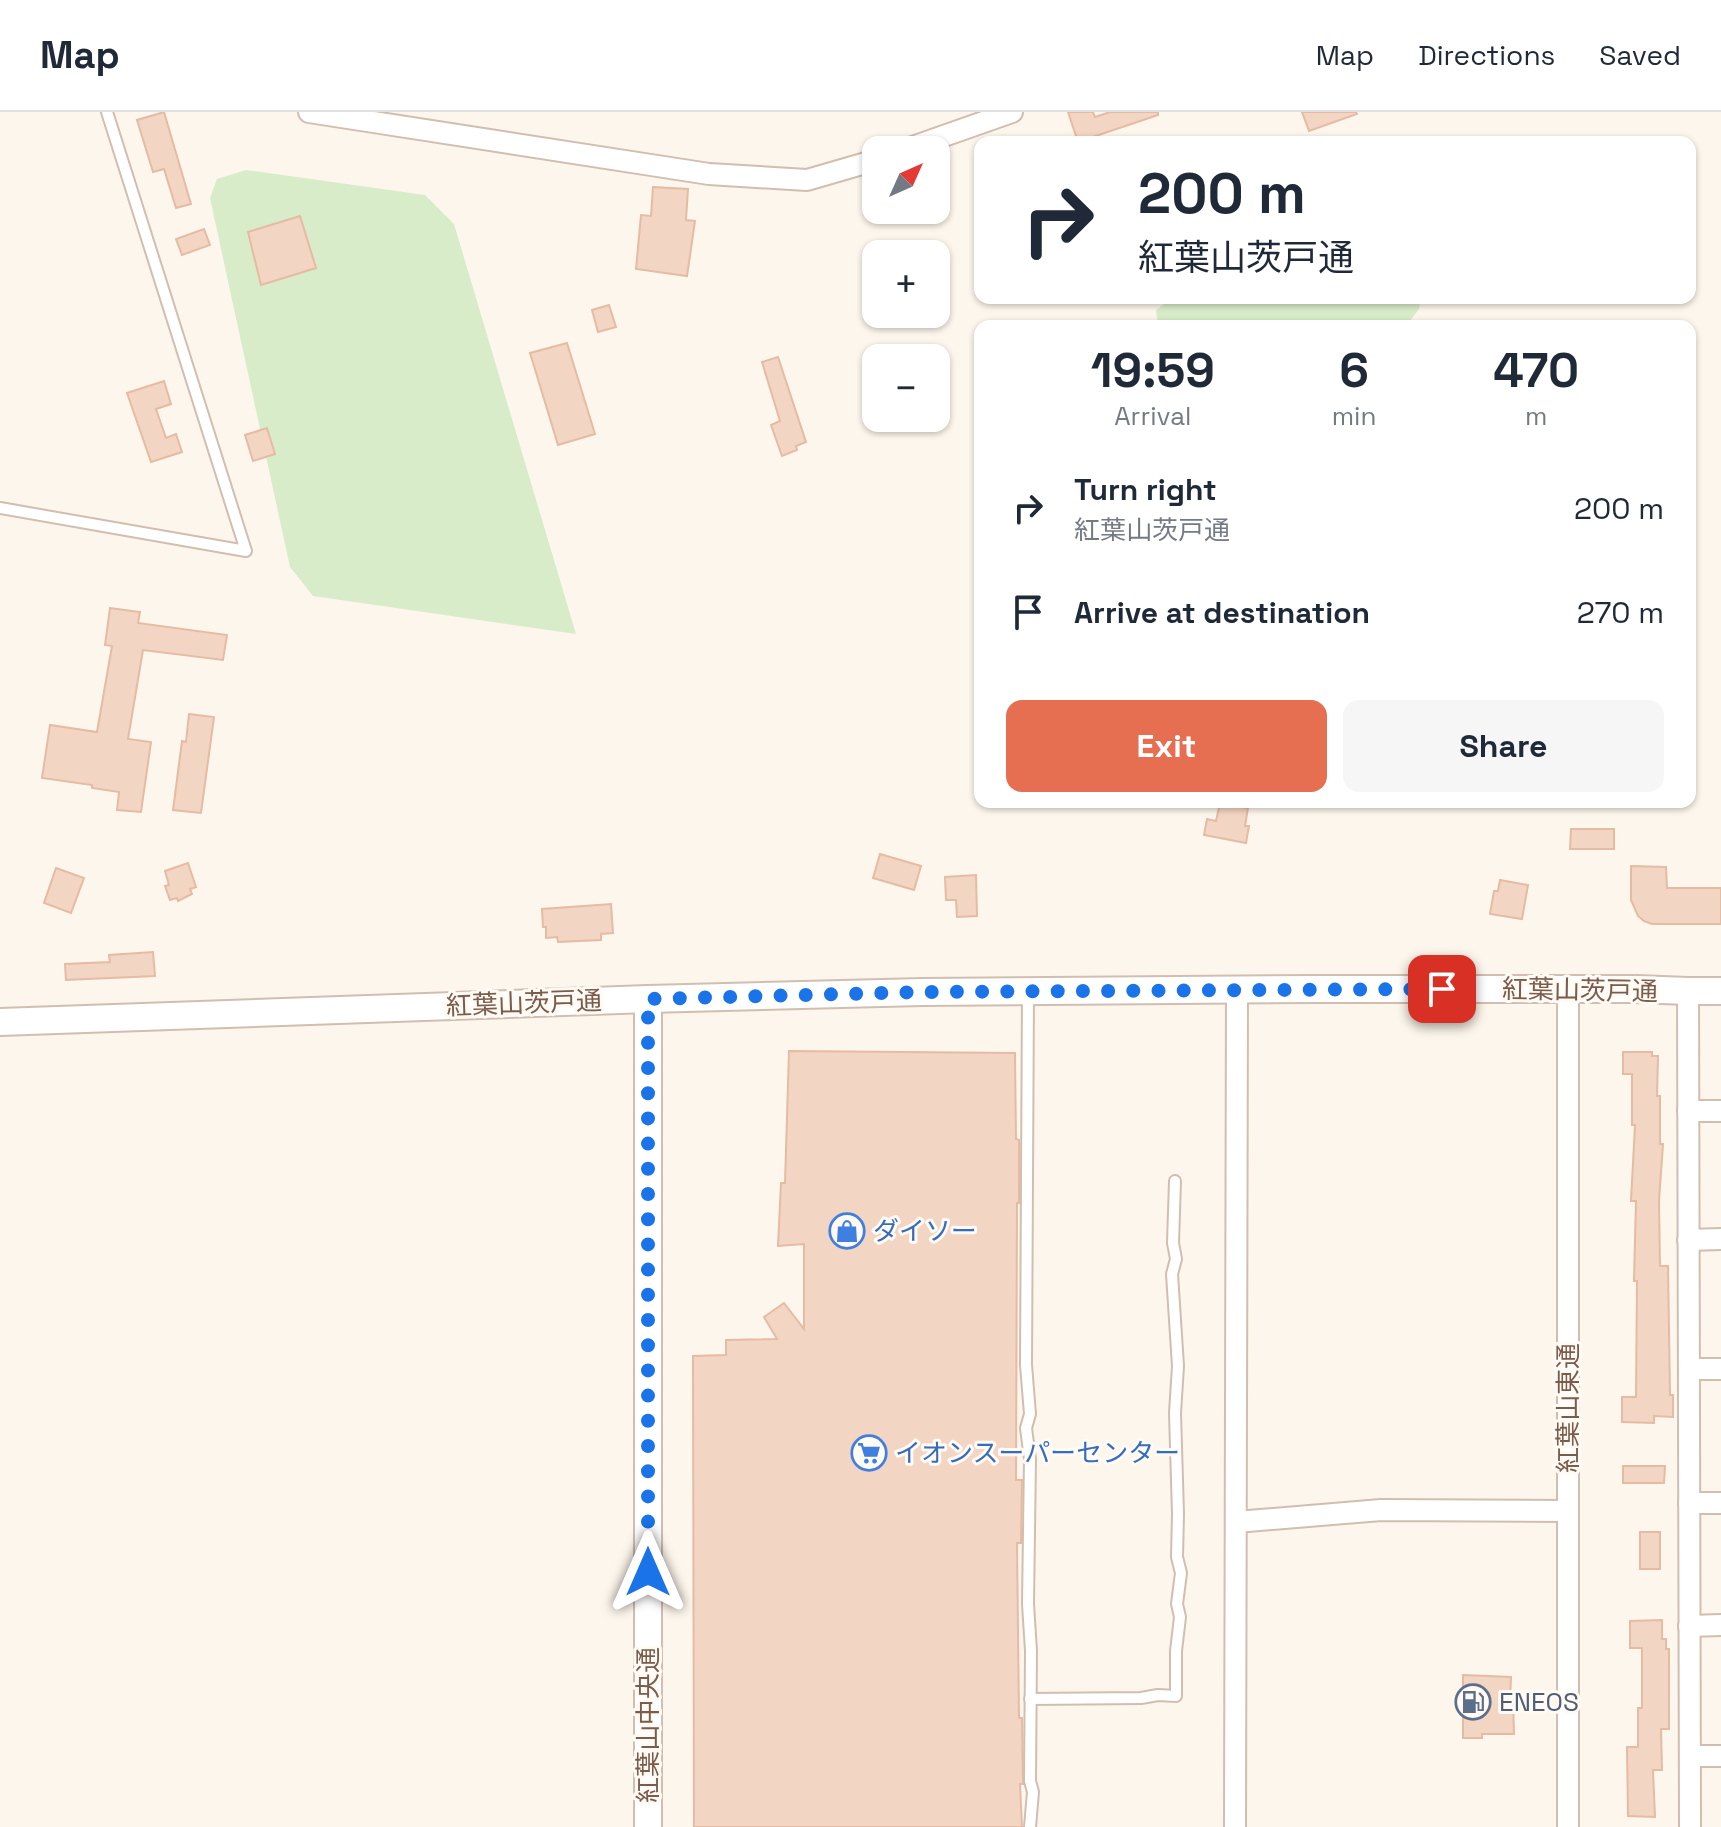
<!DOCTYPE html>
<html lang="en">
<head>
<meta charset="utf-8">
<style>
	body { margin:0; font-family:"Space Grotesk","Noto Sans JP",sans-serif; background:#f6f6f7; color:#1f2937; height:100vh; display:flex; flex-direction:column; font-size:30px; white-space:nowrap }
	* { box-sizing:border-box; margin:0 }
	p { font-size:26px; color:#747a83 }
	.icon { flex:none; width:44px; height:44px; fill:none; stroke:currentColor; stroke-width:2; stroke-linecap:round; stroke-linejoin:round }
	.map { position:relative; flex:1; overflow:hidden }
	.drawer { position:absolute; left:974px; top:208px; width:722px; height:488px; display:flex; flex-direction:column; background:#fff; border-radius:16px; box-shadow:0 2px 6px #0004 }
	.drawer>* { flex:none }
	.hud { position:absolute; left:974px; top:24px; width:722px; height:168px; border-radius:16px; box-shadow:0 2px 6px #0004; background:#fff; color:#1f2937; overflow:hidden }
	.needle { width:52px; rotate:45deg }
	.fabs { position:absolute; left:862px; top:24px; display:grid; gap:16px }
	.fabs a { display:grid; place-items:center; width:88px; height:88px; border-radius:16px; background:#fff; box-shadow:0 2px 6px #0004; font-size:40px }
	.pin { position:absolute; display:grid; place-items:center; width:68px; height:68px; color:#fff; margin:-34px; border-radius:16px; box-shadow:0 4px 12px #0006 }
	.me { position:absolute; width:88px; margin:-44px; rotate:0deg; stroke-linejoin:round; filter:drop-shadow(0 0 6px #0008) }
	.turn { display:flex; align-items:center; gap:28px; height:168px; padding:0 32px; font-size:36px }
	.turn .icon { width:104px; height:104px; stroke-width:2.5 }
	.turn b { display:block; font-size:56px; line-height:68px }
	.eta { display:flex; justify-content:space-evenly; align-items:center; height:136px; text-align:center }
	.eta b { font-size:48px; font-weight:600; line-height:56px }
	.primary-button { display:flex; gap:16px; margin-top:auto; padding:16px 32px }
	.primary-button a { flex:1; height:92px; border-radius:16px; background:#e76f51; color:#fff; font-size:32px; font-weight:600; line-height:92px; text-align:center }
	.primary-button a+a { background:#f6f6f7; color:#1f2937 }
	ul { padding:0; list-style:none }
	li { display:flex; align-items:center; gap:24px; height:104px; padding:0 32px }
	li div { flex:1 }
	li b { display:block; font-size:30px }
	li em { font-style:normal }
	header { display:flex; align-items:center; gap:48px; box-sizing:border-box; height:112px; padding:0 40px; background:#fff; border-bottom:2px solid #e0e1e3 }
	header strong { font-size:38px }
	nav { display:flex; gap:44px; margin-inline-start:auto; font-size:28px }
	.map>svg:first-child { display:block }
</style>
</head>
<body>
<header>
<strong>Map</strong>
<nav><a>Map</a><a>Directions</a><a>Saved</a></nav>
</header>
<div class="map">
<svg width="1721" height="1715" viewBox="0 0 1721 1715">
	<rect width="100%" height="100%" fill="#fdf6ec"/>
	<g fill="#d8ecc9">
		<path d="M246,58L425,83L454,112L576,522L313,484L290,455L210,86L217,67Z"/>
		<path d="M1172,186H1421L1419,197L1406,214H1158L1156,198Z"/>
	</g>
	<g fill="#f3d5c3" stroke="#e6bba3" stroke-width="2">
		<path d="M164,0L191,92L176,96L164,57L153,60L137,8Z"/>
		<path d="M1068,0H1093L1095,5L1110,0H1158V3L1078,30Z"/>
		<path d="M1302,0H1356L1357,2L1309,19Z"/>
		<path d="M653,75L688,77L686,108L695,109L687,164L636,157L641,103L651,104Z"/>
		<path d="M300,104L316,156L261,173L248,120Z"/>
		<path d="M204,117L210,133L182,143L176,127Z"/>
		<path d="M609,193L616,215L598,220L592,198Z"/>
		<path d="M567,231L595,322L558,333L530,241Z"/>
		<path d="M778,245L806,330L796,334L797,338L782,344L771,313L780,309L762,250Z"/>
		<path d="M164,269L171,292L156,297L166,326L176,322L182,340L151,350L127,281Z"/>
		<path d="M267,316L275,342L253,349L245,323Z"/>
		<path d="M110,496L140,500L138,511L227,523L223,548L143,538L128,627L151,630L141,700L117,698L119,680L92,676V673L42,666L50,613L97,620L112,534L105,533Z"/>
		<path d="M189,602L214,605L201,701L173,698L182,629L186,630Z"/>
		<path d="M1220,691L1248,696L1245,714H1249L1246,731L1204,723L1207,707L1216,709Z"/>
		<path d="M1571,717H1614V737H1570Z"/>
		<path d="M880,742L921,754L914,778L873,766Z"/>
		<path d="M188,751L196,775L190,777L192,782L178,789L177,786L170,788L165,774L169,773L165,759Z"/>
		<path d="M1631,754L1666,755L1667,776H1721V812H1652L1644,809L1638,804L1631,788Z"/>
		<path d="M56,756L84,766L71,801L44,791Z"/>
		<path d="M976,763L977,804L957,805L956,788H946L945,765Z"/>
		<path d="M1500,768L1528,773L1522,807L1490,802L1494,779H1498Z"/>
		<path d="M611,792L613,821L601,822V828L558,830L557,825L546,826V815H543L542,797Z"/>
		<path d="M153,840L155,864L66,868L65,852L110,850L109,843Z"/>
		<path d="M789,939L1015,941L1016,1027L1019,1028V1091H1017L1016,1368H1022L1021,1431H1017L1019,1606H1022L1023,1672H1020L1022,1715H694L693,1244L726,1243V1228L777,1227L764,1205L784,1191L804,1217V1132L778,1134L781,1071H785Z"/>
		<path d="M1623,940H1652V944H1658L1657,984H1660V1032H1663L1659,1089L1660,1154H1668L1670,1283H1673V1305L1654,1304V1311L1622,1310V1285H1636L1637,1169H1634L1636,1089H1631L1635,1013H1632V962H1623Z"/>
		<path d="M1623,1354H1665L1664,1371H1623Z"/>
		<rect x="1640" y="1420" width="20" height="37"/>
		<path d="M1662,1508V1527H1666V1537H1669V1617H1661L1662,1658H1653L1655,1705L1628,1704L1627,1635H1638V1596H1642V1536H1630V1509Z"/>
		<path d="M1463,1563L1511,1565L1510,1588H1513L1514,1622H1482V1626H1463Z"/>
	</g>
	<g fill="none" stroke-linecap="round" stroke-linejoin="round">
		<defs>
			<g id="service">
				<path d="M0,396L246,439L107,0"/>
				<path d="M1028,879L1026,1253L1030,1302L1026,1316L1030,1347L1028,1492L1031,1539L1030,1669L1033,1680L1030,1715"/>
				<path d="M1030,1587L1141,1586L1158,1583L1176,1584V1539L1180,1505L1177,1492L1181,1461L1177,1445L1178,1402L1175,1301L1178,1254L1172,1162L1176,1147L1173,1131L1175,1069"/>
			</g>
			<g id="minor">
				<path d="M309,0L709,62L807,68L876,48"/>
				<path d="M904,38L1012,0"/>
				<path d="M1688,879L1690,1715"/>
				<path d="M1688,999H1721"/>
				<path d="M1688,1128L1721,1127"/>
				<path d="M1689,1257H1721"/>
				<path d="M1689,1391H1721"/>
				<path d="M1236,1410L1381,1398L1568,1399"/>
				<path d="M1689,1514L1721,1513"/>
				<path d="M1690,1644H1721"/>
				<path d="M1235,1715L1237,877"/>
				<path d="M1568,1715V877"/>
			</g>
			<g id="tertiary">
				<path d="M0,910L648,887L922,880L1315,877H1636L1688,879H1721"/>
				<path d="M648,1715V887"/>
			</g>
		</defs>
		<use href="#service" stroke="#d1beb0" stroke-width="14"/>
		<use href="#minor" stroke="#d1beb0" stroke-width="24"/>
		<use href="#tertiary" stroke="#d1beb0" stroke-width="30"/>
		<use href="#service" stroke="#fff" stroke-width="10"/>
		<use href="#minor" stroke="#fff" stroke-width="20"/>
		<use href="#tertiary" stroke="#fff" stroke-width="26"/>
	</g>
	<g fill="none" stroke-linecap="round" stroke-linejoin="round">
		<path stroke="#1a73e8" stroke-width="14" stroke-dasharray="0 25.2" d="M648,1460V887L922,880L1442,877"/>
	</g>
	<defs>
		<symbol id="shop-ring" viewBox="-11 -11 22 22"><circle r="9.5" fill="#fffaf3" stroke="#3f7fe0" stroke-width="1.5"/><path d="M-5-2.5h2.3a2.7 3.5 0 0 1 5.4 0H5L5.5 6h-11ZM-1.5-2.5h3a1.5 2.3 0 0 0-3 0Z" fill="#3f7fe0"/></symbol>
		<symbol id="supermarket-ring" viewBox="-11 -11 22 22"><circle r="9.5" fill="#fffaf3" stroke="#3f7fe0" stroke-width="1.5"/><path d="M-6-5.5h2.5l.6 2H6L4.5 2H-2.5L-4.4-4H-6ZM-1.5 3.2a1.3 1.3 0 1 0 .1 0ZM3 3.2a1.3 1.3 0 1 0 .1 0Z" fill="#3f7fe0"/></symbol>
		<symbol id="fuel-ring" viewBox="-11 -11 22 22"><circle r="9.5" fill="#fffaf3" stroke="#5c6f8a" stroke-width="1.5"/><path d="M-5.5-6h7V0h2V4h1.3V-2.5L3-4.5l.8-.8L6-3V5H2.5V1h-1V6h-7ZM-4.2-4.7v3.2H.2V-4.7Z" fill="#5c6f8a"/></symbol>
	</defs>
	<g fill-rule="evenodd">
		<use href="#shop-ring" x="827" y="1099" width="40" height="40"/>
		<use href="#supermarket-ring" x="849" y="1321" width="40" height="40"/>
		<use href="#fuel-ring" x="1453" y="1570" width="40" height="40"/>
	</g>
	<g text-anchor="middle" stroke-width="6" stroke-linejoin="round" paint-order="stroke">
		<g font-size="26" fill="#7a5c4d" stroke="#fffaf3">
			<text transform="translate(1580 878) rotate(1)" y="9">紅葉山茨戸通</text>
			<text transform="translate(524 891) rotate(-2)" y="9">紅葉山茨戸通</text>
			<text transform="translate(1568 1296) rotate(-90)" y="9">紅葉山東通</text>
			<text transform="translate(648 1613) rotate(-90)" y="9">紅葉山中央通</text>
		</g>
		<g font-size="26" fill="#366cbe" stroke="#fffaf3" text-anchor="start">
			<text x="873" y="1128">ダイソー</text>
			<text x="895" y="1350">イオンスーパーセンター</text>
		</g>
		<g font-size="26" fill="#4e5e75" stroke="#fffaf3" text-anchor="start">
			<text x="1499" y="1599">ENEOS</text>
		</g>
	</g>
</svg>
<div class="fabs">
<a><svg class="needle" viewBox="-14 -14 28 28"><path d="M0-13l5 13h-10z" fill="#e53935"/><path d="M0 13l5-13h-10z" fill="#747a83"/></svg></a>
<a>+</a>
<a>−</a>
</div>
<div class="pin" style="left:1442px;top:877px;background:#d93025"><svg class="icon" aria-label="arrive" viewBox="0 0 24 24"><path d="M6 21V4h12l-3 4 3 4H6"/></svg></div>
<svg class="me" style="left:648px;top:1460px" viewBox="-20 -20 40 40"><path d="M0-17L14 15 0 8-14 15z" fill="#1a73e8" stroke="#fff" stroke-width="4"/></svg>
<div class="hud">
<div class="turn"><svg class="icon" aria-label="right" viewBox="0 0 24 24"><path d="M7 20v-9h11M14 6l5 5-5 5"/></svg><div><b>200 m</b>紅葉山茨戸通</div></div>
</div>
<section class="drawer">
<div class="eta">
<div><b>19:59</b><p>Arrival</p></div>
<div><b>6</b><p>min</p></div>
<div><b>470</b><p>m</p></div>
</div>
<ul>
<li><svg class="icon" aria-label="right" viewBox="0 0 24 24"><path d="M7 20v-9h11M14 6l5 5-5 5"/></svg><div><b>Turn right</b><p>紅葉山茨戸通</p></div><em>200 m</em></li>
<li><svg class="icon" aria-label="arrive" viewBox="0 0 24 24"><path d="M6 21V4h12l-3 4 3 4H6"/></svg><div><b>Arrive at destination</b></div><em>270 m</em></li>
</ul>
<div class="primary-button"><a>Exit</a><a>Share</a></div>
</section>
</div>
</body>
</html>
